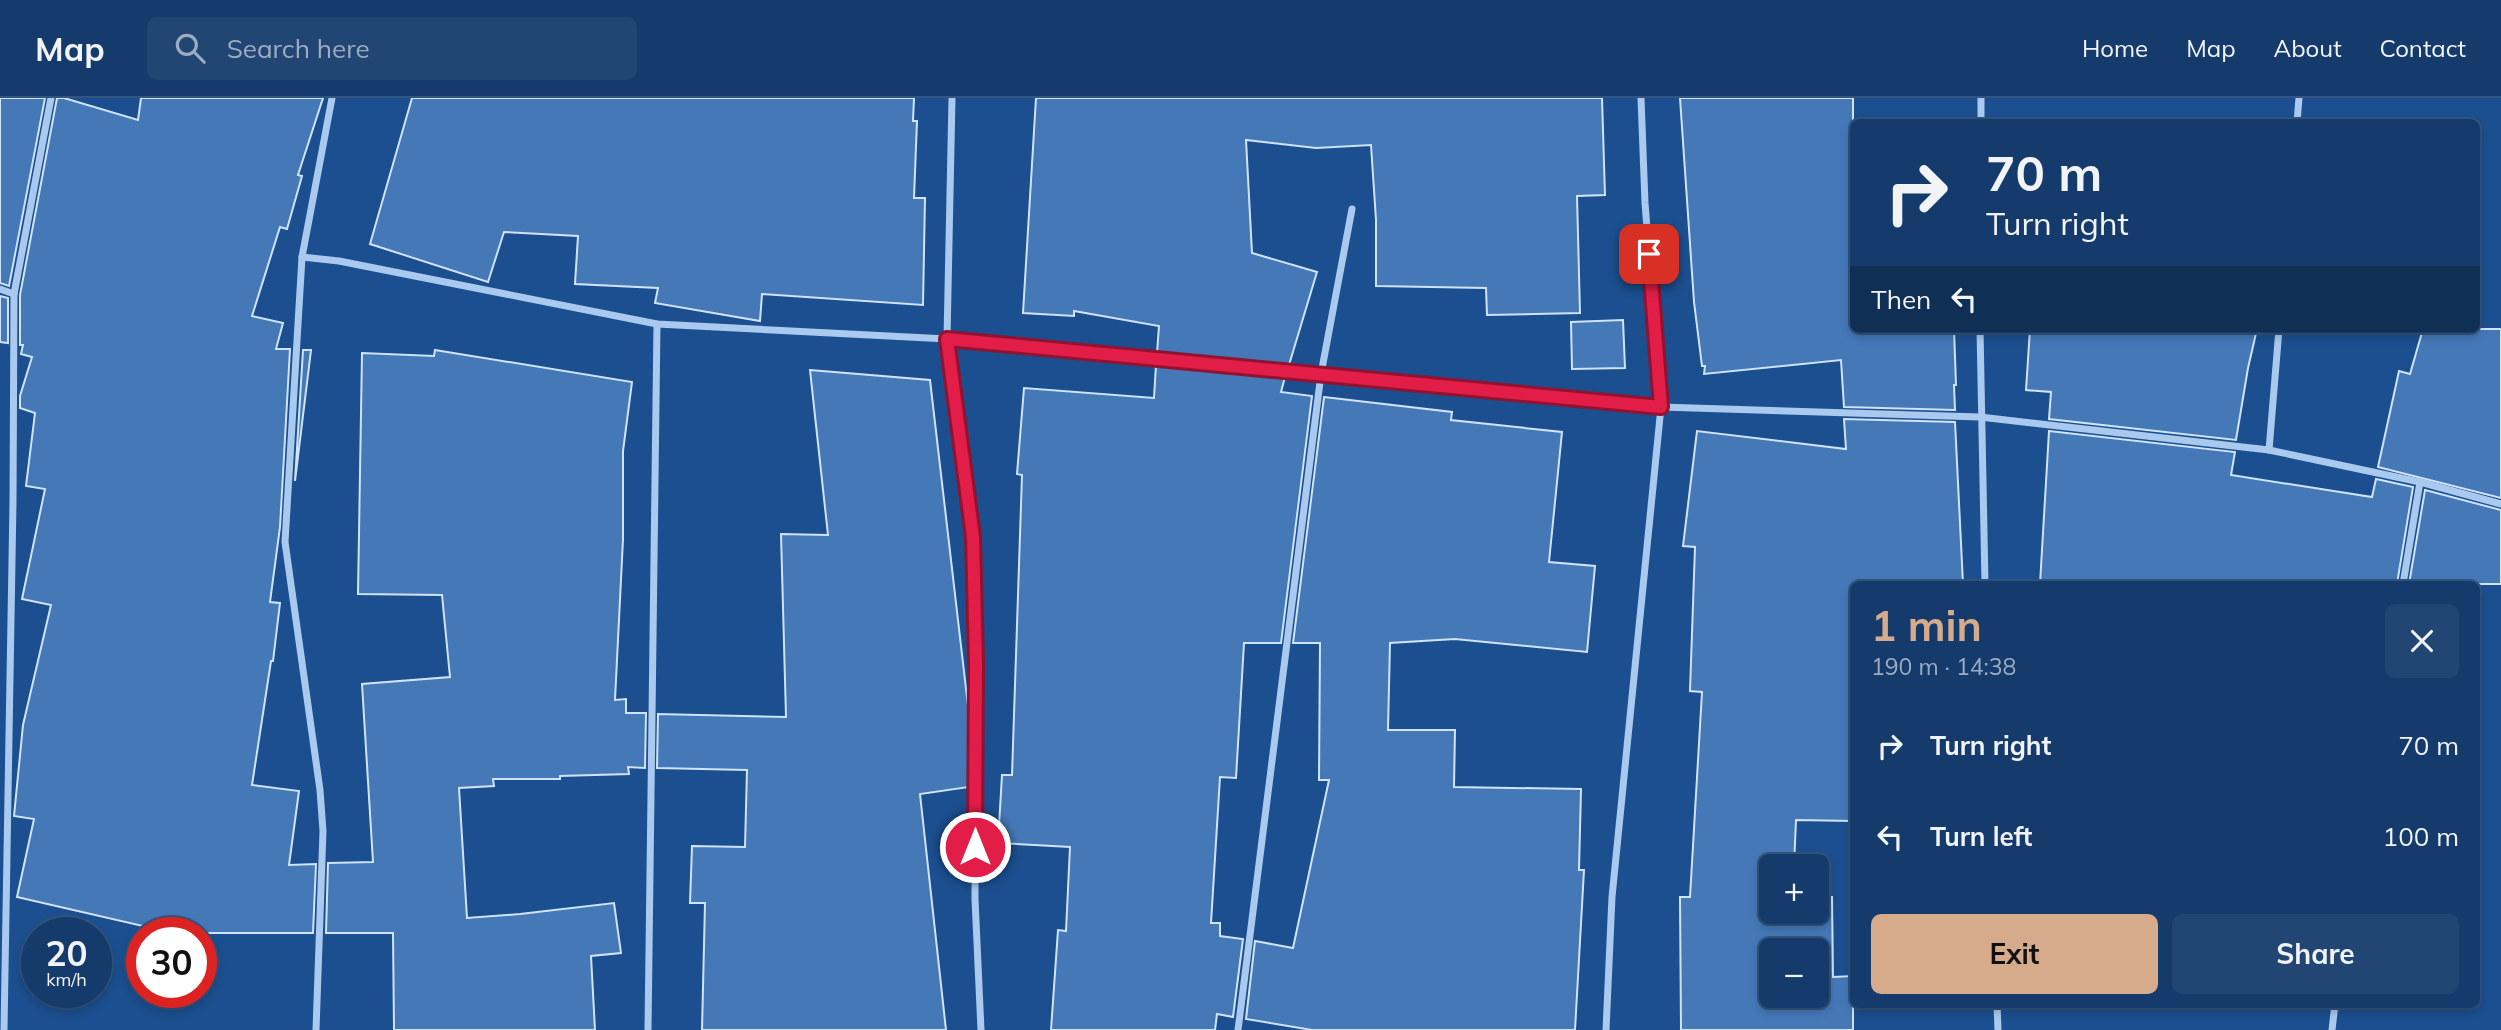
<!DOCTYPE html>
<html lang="en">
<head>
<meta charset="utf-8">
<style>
	body { margin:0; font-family:Mulish,sans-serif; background:#214673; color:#f1f3f6; height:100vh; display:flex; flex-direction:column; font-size:26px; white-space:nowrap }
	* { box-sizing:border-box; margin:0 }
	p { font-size:23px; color:#9dadc1 }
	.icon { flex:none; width:38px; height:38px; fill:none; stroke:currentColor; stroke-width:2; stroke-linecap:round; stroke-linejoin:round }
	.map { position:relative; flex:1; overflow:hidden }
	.sheet { position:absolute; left:1850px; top:483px; width:630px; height:427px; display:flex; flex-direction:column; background:#143b6b; border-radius:10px; box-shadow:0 4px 10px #0003,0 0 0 2px #33557e }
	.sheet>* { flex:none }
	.top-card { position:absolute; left:1850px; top:21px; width:630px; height:214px; border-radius:10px; box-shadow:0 4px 10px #0003,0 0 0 2px #33557e; background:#143b6b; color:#f1f3f6; overflow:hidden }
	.controls { position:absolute; left:1759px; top:756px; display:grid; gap:14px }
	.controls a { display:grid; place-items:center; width:70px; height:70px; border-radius:10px; background:#143b6b; box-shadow:0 4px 10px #0003,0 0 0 2px #33557e; font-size:35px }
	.speed { position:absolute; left:21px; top:819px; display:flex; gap:14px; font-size:35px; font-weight:700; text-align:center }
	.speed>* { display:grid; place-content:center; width:91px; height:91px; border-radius:50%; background:#143b6b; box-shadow:0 4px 10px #0003,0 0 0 2px #33557e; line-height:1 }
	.speed small { font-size:18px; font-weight:400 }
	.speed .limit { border:10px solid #d22; background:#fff; color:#111 }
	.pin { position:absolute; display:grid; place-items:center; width:60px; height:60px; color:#fff; margin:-30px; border-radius:14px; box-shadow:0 4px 10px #0006 }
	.me { position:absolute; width:77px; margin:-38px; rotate:0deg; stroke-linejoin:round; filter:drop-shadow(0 0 5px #0008) }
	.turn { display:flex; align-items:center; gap:24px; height:147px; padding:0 21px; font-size:32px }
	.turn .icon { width:91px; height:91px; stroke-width:2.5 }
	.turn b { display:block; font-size:49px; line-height:60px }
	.then { display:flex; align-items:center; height:66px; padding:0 21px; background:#0003; gap:14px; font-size:26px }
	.round { display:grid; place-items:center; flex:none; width:74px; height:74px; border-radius:10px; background:#214673 }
	.overview { display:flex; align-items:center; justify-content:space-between; height:119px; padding:0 21px }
	h1 { font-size:42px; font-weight:700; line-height:52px; color:#d6ab8b }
	.primary-button { display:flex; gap:14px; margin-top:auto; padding:14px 21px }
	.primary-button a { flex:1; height:80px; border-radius:10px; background:#d6ab8b; color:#111; font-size:28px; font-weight:700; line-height:80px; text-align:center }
	.primary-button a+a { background:#214673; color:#f1f3f6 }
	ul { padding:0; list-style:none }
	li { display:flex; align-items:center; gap:21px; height:91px; padding:0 21px }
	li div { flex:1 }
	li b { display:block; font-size:26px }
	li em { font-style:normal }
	header { display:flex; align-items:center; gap:42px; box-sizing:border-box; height:98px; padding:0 35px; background:#143b6b; border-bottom:2px solid #33557e }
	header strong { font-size:33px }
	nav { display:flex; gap:38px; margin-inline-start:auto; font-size:24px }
	.search { width:490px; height:63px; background:#214673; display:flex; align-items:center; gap:18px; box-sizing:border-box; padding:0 24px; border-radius:10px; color:#9dadc1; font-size:26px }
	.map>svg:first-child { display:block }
</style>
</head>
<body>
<header>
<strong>Map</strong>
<div class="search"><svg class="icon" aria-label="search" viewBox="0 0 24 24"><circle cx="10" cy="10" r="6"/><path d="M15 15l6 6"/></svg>Search here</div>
<nav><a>Home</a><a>Map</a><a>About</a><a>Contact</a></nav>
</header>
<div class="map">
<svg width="2501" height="932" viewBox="0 0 2501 932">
	<rect width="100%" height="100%" fill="#1b4f8f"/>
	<g fill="#4478b7" stroke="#cfe3fa" stroke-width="2" fill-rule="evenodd">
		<path d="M0,0H45L9,188L0,185Z"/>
		<path d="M57,0H64L138,22L141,0H323L298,77L302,78L287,131L280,129L252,218L283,225L276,251H290L280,429L270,504L280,505L273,563H271L252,687L299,693L289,767L316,766L313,835H156V831L17,799L34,721L14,718L23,627L51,507L22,501L45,391L26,388L35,315L20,310V298L32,259L21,256L23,247H20V197Z"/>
		<path d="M412,0H914L913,23H917L914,100H925L923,207L762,196L760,223L655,205L658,190L575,186L578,138L504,134L488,184L370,146Z"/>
		<path d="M1036,0H1602L1605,97L1577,98L1580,215L1487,217L1486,190L1376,188V122L1371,47L1316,50L1246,42L1252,155L1317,174L1289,267L1157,255L1159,228L1074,213V218L1023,215Z"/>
		<path d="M1680,0H1853V231H1954L1956,287H1954L1955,312L1844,309L1841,262L1704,276L1705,268H1702L1694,204Z"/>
		<path d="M0,198L8,200V245L0,244Z"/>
		<path d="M1623,222L1625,270L1572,271L1571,224Z"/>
		<path d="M2030,231H2257L2248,270L2236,342L2049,321L2051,294L2026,292Z"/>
		<path d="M2423,231H2501V400L2378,369L2399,273L2410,276Z"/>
		<path d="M303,252H311L295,383Z"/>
		<path d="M435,252L632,284L623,353V441L615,602L626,601V615H646L645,670L628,669L629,676L560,678V681H493L494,688L459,690L467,820L520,816L614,805L621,855L591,858L595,932H394L393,835H326L328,765L373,764L362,586L450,579L442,497L358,496L362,255L434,258Z"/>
		<path d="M1156,267L1285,279L1281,294L1312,298L1281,545H1244L1236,680L1220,679L1211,825H1220V838L1243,841L1233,919L1217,916L1215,932H1051L1058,832L1066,833L1070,749L998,745L1002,677H1012L1022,377L1017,376L1024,290L1154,300Z"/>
		<path d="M810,272L930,282L970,625L969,689L920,696L946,932H702L705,805H690L692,748L745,749L747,672L657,670L658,616L786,619L781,436L828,437Z"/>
		<path d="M1324,299L1452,314L1451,322L1562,334L1549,464L1595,468L1587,554L1455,541L1390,545L1388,632H1455L1454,689L1581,691L1579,772H1584L1575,932H1312L1246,921L1255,843L1293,850L1329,682H1319L1320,545H1293Z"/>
		<path d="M1844,321L1955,324L1963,486H1853V723L1796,722L1794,768H1771V814H1816V799H1832L1833,879L1853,878V932H1681L1680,799H1690L1702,594L1690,593L1695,449L1683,448L1697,333L1846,351ZM1771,852H1816V898H1771Z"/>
		<path d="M2049,333L2235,354L2231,377L2372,399L2376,381L2413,389L2397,486H2040Z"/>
		<path d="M2425,392L2501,412V486H2409Z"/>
	</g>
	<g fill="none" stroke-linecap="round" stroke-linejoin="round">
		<g stroke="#a9c9ee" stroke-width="7">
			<path d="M952,0L947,241L973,439L976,565L975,801L981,932"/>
			<path d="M1981,24V0"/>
			<path d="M2297,24L2299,0"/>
			<path d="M302,159L339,163L657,226L947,241L1661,309L1980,319L2269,352L2420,384L2501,406"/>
			<path d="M0,191L14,196"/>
			<path d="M1980,231L1985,486"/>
			<path d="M2269,352L2279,231"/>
			<path d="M2403,486L2420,384"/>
			<path d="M1997,906L1998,932"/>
			<path d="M4,932L13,404L14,196L51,0"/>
			<path d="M316,932L323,733L320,692L285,444L302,159L332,0"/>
			<path d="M648,932L657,226"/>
			<path d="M1238,932L1321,276L1352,111"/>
			<path d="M1606,932L1612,799L1661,309L1645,105L1641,0"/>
			<path d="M2332,932L2335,906"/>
		</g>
	</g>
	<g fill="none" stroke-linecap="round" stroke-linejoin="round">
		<defs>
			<path id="route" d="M975,749L976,565L973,439L947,241L1661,309L1649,156"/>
		</defs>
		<use href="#route" stroke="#92132f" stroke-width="18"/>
		<use href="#route" stroke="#e11d48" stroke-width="12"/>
	</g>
</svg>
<div class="controls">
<a>+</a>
<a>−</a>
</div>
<div class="speed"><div>20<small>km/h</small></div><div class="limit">30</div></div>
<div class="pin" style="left:1649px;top:156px;background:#d93025"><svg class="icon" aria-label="arrive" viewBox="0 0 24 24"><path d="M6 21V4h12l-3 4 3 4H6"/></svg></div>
<svg class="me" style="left:975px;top:749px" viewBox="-20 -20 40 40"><circle r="17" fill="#e11d48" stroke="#fff" stroke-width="3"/><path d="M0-11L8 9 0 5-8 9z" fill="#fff"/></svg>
<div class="top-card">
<div class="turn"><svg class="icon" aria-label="right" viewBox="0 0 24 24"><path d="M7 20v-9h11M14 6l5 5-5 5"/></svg><div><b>70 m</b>Turn right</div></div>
<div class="then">Then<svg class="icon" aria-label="left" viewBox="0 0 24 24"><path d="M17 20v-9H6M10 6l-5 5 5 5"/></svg></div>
</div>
<section class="sheet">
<div class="overview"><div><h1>1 min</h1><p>190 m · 14:38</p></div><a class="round"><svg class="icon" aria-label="close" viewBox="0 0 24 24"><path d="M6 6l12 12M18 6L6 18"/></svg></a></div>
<ul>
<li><svg class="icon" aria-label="right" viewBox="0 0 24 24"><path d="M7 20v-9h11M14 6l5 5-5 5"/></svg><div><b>Turn right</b></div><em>70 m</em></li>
<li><svg class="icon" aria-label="left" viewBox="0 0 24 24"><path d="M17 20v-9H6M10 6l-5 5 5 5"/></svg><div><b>Turn left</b></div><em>100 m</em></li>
</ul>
<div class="primary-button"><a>Exit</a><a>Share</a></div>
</section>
</div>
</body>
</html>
